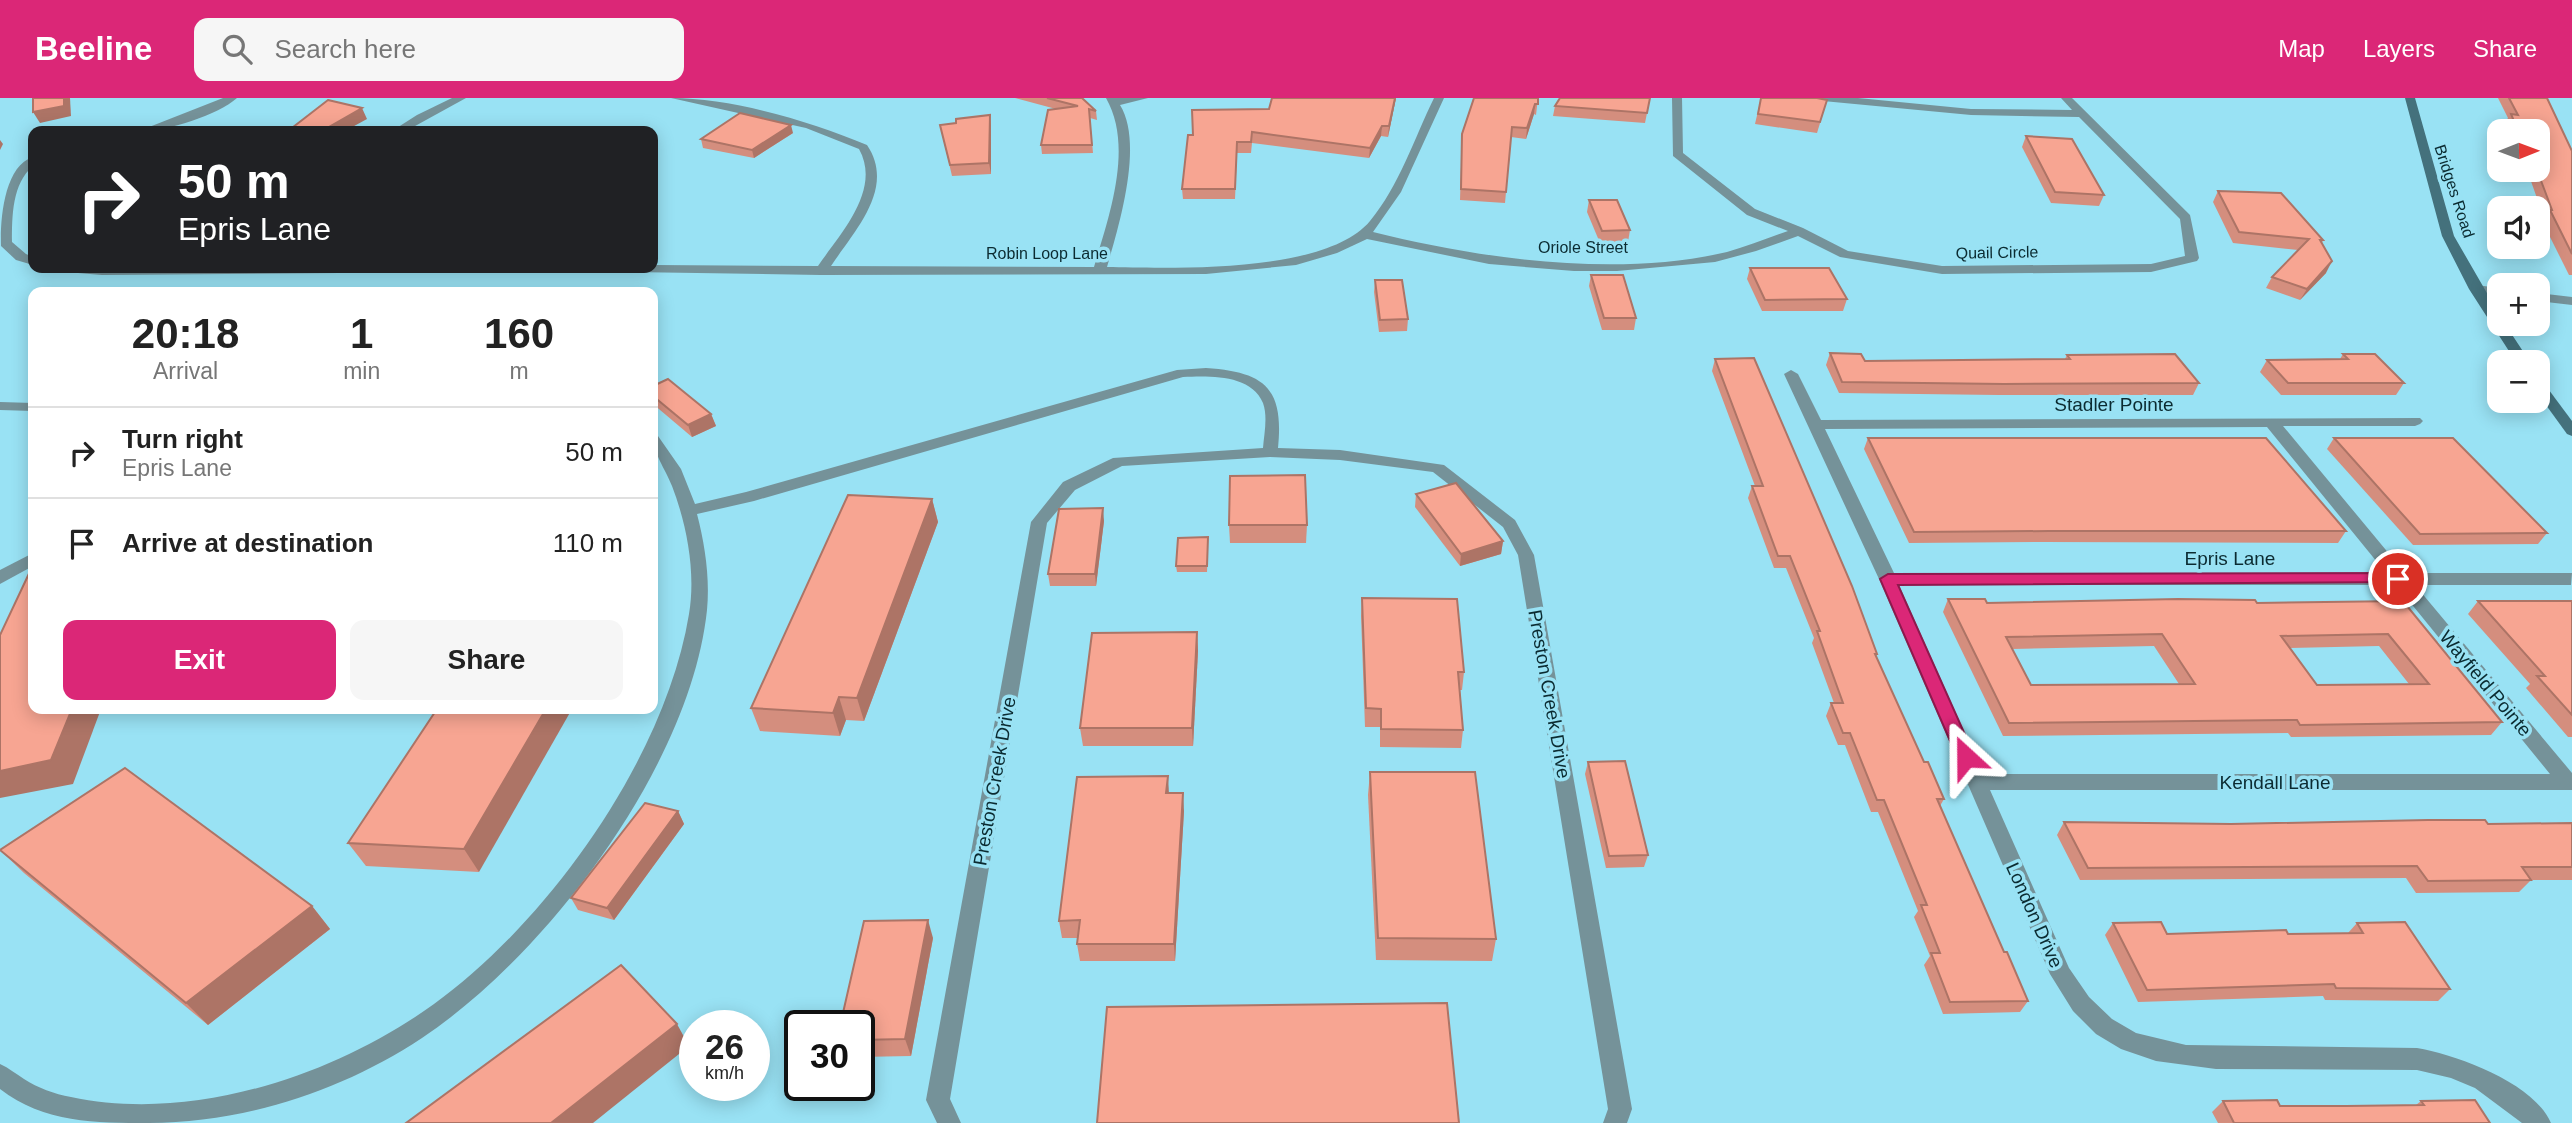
<!DOCTYPE html>
<html lang="en">
<head>
<meta charset="utf-8">
<style>
	body { margin:0; font-family:Arial,sans-serif; background:#f6f6f6; color:#222; height:100vh; display:flex; flex-direction:column; font-size:26px; white-space:nowrap }
	* { box-sizing:border-box; margin:0 }
	p { font-size:23px; color:#767676 }
	.icon { flex:none; width:38px; height:38px; fill:none; stroke:currentColor; stroke-width:2; stroke-linecap:round; stroke-linejoin:round }
	.map { position:relative; flex:1; overflow:hidden }
	.sheet { position:absolute; left:28px; top:189px; width:630px; height:427px; display:flex; flex-direction:column; background:#fff; border-radius:14px; box-shadow:0 4px 18px #0003 }
	.sheet>* { flex:none }
	.hud { position:absolute; left:28px; top:28px; width:630px; height:147px; border-radius:14px; box-shadow:0 4px 18px #0003; background:#202124; color:#fff; overflow:hidden }
	.needle { width:46px; rotate:89deg }
	.fabs { position:absolute; left:2487px; top:21px; display:grid; gap:14px }
	.fabs a { display:grid; place-items:center; width:63px; height:63px; border-radius:14px; background:#fff; box-shadow:0 4px 18px #0003; font-size:35px }
	.speed { position:absolute; left:679px; top:912px; display:flex; gap:14px; font-size:35px; font-weight:700; text-align:center }
	.speed>* { display:grid; place-content:center; width:91px; height:91px; border-radius:50%; background:#fff; box-shadow:0 4px 18px #0003; line-height:1 }
	.speed small { font-size:18px; font-weight:400 }
	.speed .limit { border:4px solid #111; border-radius:10px; background:#fff; color:#111 }
	.pin { position:absolute; display:grid; place-items:center; width:60px; height:60px; color:#fff; margin:-30px; border:4px solid #fff; border-radius:50%; box-shadow:0 2px 7px #0007 }
	.me { position:absolute; width:77px; margin:-38px; rotate:336deg; stroke-linejoin:round; filter:drop-shadow(0 0 5px #0008) }
	.turn { display:flex; align-items:center; gap:24px; height:147px; padding:0 35px; font-size:32px }
	.turn .icon { width:91px; height:91px; stroke-width:2.5 }
	.turn b { display:block; font-size:49px; line-height:60px }
	.eta { display:flex; justify-content:space-evenly; align-items:center; height:119px; text-align:center }
	.eta b { font-size:42px; font-weight:700; line-height:49px }
	.button { display:flex; gap:14px; margin-top:auto; padding:14px 35px }
	.button a { flex:1; height:80px; border-radius:14px; background:#db2777; color:#fff; font-size:28px; font-weight:700; line-height:80px; text-align:center }
	.button a+a { background:#f6f6f6; color:#222 }
	ul { padding:0; list-style:none }
	li { display:flex; align-items:center; gap:21px; height:91px; padding:0 35px; border-top:2px solid #e0e0e0 }
	li div { flex:1 }
	li b { display:block; font-size:26px }
	li em { font-style:normal }
	header { display:flex; align-items:center; gap:42px; box-sizing:border-box; height:98px; padding:0 35px; background:#db2777; color:#fff }
	header strong { font-size:33px }
	nav { display:flex; gap:38px; margin-inline-start:auto; font-size:24px }
	.search { width:490px; height:63px; background:#f6f6f6; display:flex; align-items:center; gap:18px; box-sizing:border-box; padding:0 24px; border-radius:14px; color:#767676; font-size:26px }
	.map>svg:first-child { display:block }
</style>
</head>
<body>
<header>
<strong>Beeline</strong>
<div class="search"><svg class="icon" aria-label="search" viewBox="0 0 24 24"><circle cx="10" cy="10" r="6"/><path d="M15 15l6 6"/></svg>Search here</div>
<nav><a>Map</a><a>Layers</a><a>Share</a></nav>
</header>
<div class="map">
<svg width="2572" height="1025" viewBox="0 0 2572 1025">
	<rect width="100%" height="100%" fill="#99e2f4"/>
	<g fill="none" stroke-linecap="round" stroke-linejoin="round">
		<g fill="#759299" fill-rule="evenodd">
			<path d="M223,0H237C218,17 165,34 139,33Z"/>
			<path d="M452,0H466L406,33H392L417,17Z"/>
			<path d="M671,0C732,0 810,23 867,47C896,90 855,132 831,168L1094,169C1109,118 1134,49 1106,0H1148L1120,7C1144,46 1119,127 1107,169C1172,170 1326,176 1370,123C1399,88 1414,41 1434,0H1444L1401,94L1373,134C1481,161 1617,180 1727,154C1748,148 1768,140 1788,133L1747,117L1673,58L1672,0H1682L1683,55L1755,111L1803,130L1848,153L1942,168L2151,166L2185,158L2180,121L2079,19L1971,17L1823,3L1818,0H1858L1971,11L2072,12L2061,0H2072L2190,117L2199,160L2197,163L2151,174L1942,176L1840,159L1798,138L1756,153L1715,164L1617,173H1574L1489,166L1367,141L1337,155L1296,167L1206,176L821,177L563,173L562,170H653V167L818,168C840,136 882,92 859,51L806,30Z"/>
			<path d="M33,59V68C12,86 12,118 12,144L26,156L33,159V167L16,162L1,148C0,122 4,68 33,59Z"/>
			<path d="M59,170H461L454,174L102,177L66,174Z"/>
			<path d="M2476,187L2499,190V198L2471,194V188Z"/>
			<path d="M2538,195L2572,199V207L2538,203Z"/>
			<path d="M1206,270C1265,274 1284,290 1278,350L1340,352L1444,367L1515,422L1534,457L1632,1011L1627,1025H1603L1608,1011L1518,457L1503,429L1433,374L1340,362L1270,359L1122,368L1075,392L1047,425L950,1001L961,1025H937L926,1002L1031,424L1063,384L1113,360L1263,350C1264,336 1268,319 1263,305C1251,276 1209,278 1183,279L754,403L697,416C705,447 710,480 707,512C691,666 548,856 422,940C342,993 244,1025 149,1025C96,1025 44,1025 0,991V966C9,970 16,976 24,981C38,990 54,996 71,999C193,1025 336,977 434,906C550,822 666,658 689,516C696,475 687,427 672,388C665,370 653,356 653,336L658,338L681,371L695,406L746,394L1177,272Z"/>
			<path d="M1791,272L1798,276L1821,322L2420,320L2423,323L2420,326L2415,328H2283L2405,475H2572L2571,487H2415L2572,675V692H1990L2069,870L2089,899L2112,921L2136,935L2186,947L2417,950C2457,957 2534,985 2551,1025H2522L2475,990L2451,980L2417,972L2216,971L2156,963L2121,951L2096,936L2073,913L2050,876L1879,481L1784,276ZM2267,329L2386,475H1894L1825,331ZM1899,487H2396L2550,676H1983Z"/>
			<path d="M0,304L33,305V313L0,312Z"/>
			<path d="M33,455V468L0,486V472Z"/>
		</g>
		<g fill="#44717c" fill-rule="evenodd">
			<path d="M2405,0H2415L2454,138L2499,216V226H2505L2530,264H2516L2469,191L2442,138Z"/>
			<path d="M2538,283L2543,284L2572,323V338L2567,336L2538,296Z"/>
		</g>
	</g>
	<g fill="#d48e7e" fill-rule="evenodd">
		<path d="M1015,0H1082L1096,13L1097,22L1090,20L1093,55L1042,56L1041,47L1056,11Z"/>
		<path d="M1396,0L1388,39L1381,38L1369,60L1252,45L1251,55H1237L1235,101H1183L1182,91L1269,11Z"/>
		<path d="M1538,0L1536,17L1534,16L1526,41L1511,39L1505,105L1460,102L1462,36Z"/>
		<path d="M1650,0L1645,25L1553,18L1555,8Z"/>
		<path d="M1761,0L1827,2L1817,35L1755,26Z"/>
		<path d="M2498,0H2547L2572,53V177H2569L2542,123L2544,120L2527,72H2538V33H2507L2504,26L2508,20Z"/>
		<path d="M990,17L991,28V76L952,78L940,27L956,25Z"/>
		<path d="M793,35L754,60L703,50L701,41Z"/>
		<path d="M2026,38L2104,97L2099,108L2051,105L2022,49Z"/>
		<path d="M2218,93L2323,142L2322,145L2326,175L2300,202L2266,190L2272,179L2298,152L2233,145L2213,104Z"/>
		<path d="M1589,102L1630,132L1628,144L1600,145L1587,114Z"/>
		<path d="M1750,170L1847,201L1843,213H1762L1747,181Z"/>
		<path d="M1591,177L1636,220L1634,232H1602L1589,188Z"/>
		<path d="M1375,182L1408,221L1407,233L1379,234L1374,194Z"/>
		<path d="M1830,255L1865,263L2065,261L2067,257L2199,285L2193,297H1999L1839,295L1826,267Z"/>
		<path d="M2343,256L2404,285L2396,297H2281L2260,274L2267,262L2340,261Z"/>
		<path d="M1715,261L1877,556L1876,559L1924,664L1944,701L1940,708L2004,854L2028,903L2020,914L1943,916L1924,867L1930,858L1914,819L1918,813L1878,714H1871L1845,647H1838L1826,618L1831,605H1834L1812,545L1814,540L1786,470H1774L1748,400L1752,388H1755L1712,273Z"/>
		<path d="M653,288L711,316L716,328L692,339L653,306Z"/>
		<path d="M1868,340L2346,433L2338,445L2044,444L1909,445L1864,351Z"/>
		<path d="M2334,340L2547,435L2538,446L2413,447L2327,351Z"/>
		<path d="M1416,396L1503,443L1501,456L1460,468L1415,409Z"/>
		<path d="M932,401L938,424L864,623L846,622L840,638L760,633L751,610Z"/>
		<path d="M1104,423L1096,488H1050L1048,476Z"/>
		<path d="M1229,427H1307L1306,445H1230Z"/>
		<path d="M1208,446L1207,474H1177L1176,468Z"/>
		<path d="M1362,500L1464,574L1462,592H1460L1463,632L1461,650L1380,649V629H1365L1361,518Z"/>
		<path d="M1948,501L1987,505H2257L2403,503L2502,624L2491,637L2291,639L2288,635L2003,638L1943,514ZM2154,548L2179,586L2031,587L2012,551ZM2379,548L2409,586L2317,587L2290,550Z"/>
		<path d="M2478,503H2572V639H2568L2526,590L2530,586L2468,516Z"/>
		<path d="M1197,534L1198,553L1193,648H1083L1080,630Z"/>
		<path d="M437,611L479,774L366,768L348,745Z"/>
		<path d="M1588,664L1648,757L1644,769L1606,770L1585,676Z"/>
		<path d="M1370,674L1496,841L1492,863L1376,862L1368,697Z"/>
		<path d="M1169,695L1184,713L1175,863H1080L1077,846V840H1062L1059,823Z"/>
		<path d="M678,713L684,726L614,822L578,812L571,800Z"/>
		<path d="M2064,724L2231,726L2572,725V782H2531L2519,794L2416,795L2406,780L2080,782L2057,737Z"/>
		<path d="M0,752L312,808L330,831L208,927L24,775Z"/>
		<path d="M2113,825L2167,836L2348,835L2357,825L2450,891L2438,903L2325,902L2323,898L2138,904L2105,837Z"/>
		<path d="M933,840L911,958L859,959V928Z"/>
		<path d="M2223,1003L2280,1008H2346L2416,1007L2421,1003L2490,1025H2218L2212,1014Z"/>
	</g>
	<g fill="#ad7466">
		<path d="M64,0H70L71,18L40,25L33,14Z"/>
		<path d="M1395,0H1396L1388,39L1389,28Z"/>
		<path d="M1535,6L1534,16L1526,41L1527,30Z"/>
		<path d="M362,10L367,21L345,33H322Z"/>
		<path d="M990,17L991,28V76L989,65Z"/>
		<path d="M791,27L793,35L754,60L752,52Z"/>
		<path d="M1382,28L1381,38L1369,60L1370,50Z"/>
		<path d="M0,42L3,46L0,52Z"/>
		<path d="M2332,163L2326,175L2300,202L2307,191Z"/>
		<path d="M711,316L716,328L692,339L688,327Z"/>
		<path d="M932,401L938,424L864,623L857,600Z"/>
		<path d="M1103,410L1104,423L1096,488L1095,476Z"/>
		<path d="M1503,443L1501,456L1460,468L1461,456Z"/>
		<path d="M1197,534L1198,553L1193,648L1192,630Z"/>
		<path d="M839,599L846,622L840,638L833,615Z"/>
		<path d="M72,611H101L73,686L0,700V673Z"/>
		<path d="M546,611H572L479,774L464,751Z"/>
		<path d="M1168,678L1169,696L1166,695Z"/>
		<path d="M1183,695L1184,713L1175,863L1174,846Z"/>
		<path d="M678,713L684,726L614,822L607,810Z"/>
		<path d="M312,808L330,831L208,927L186,905Z"/>
		<path d="M928,822L933,840L911,958L905,941Z"/>
		<path d="M677,926L689,948L593,1025H551Z"/>
	</g>
	<g fill="#f7a592" stroke="#ad7466" stroke-width="2" fill-rule="evenodd">
		<path d="M33,0H64V8L33,14Z"/>
		<path d="M1047,0H1082L1096,13L1089,11L1092,47H1041L1048,12L1078,8Z"/>
		<path d="M1272,0H1395L1389,28H1382L1370,50L1252,34L1251,44H1237L1235,91H1182L1188,37H1193L1192,12L1269,11Z"/>
		<path d="M1474,0H1538V6H1535L1527,30L1512,29L1506,94L1461,91L1462,36Z"/>
		<path d="M1560,0H1650L1647,15L1555,8Z"/>
		<path d="M1761,0H1817L1827,2L1820,24L1758,16Z"/>
		<path d="M2509,0H2547L2572,53V156L2550,112H2552L2537,72L2538,33H2518L2511,16L2518,17Z"/>
		<path d="M328,2L362,10L322,33H332H288Z"/>
		<path d="M740,15L791,27L752,52L701,41Z"/>
		<path d="M990,17L989,65L950,67L940,27L956,25V21Z"/>
		<path d="M2026,38L2072,41L2104,97L2055,94Z"/>
		<path d="M2218,93L2281,95L2323,142H2320L2332,163L2307,191L2272,179L2309,141L2239,134Z"/>
		<path d="M1589,102H1617L1630,132L1602,133Z"/>
		<path d="M1750,170H1829L1847,201L1765,202Z"/>
		<path d="M1591,177H1623L1636,220H1604Z"/>
		<path d="M1375,182H1402L1408,221L1380,222Z"/>
		<path d="M1830,255L1861,256L1865,263L2070,261L2067,257L2175,256L2199,285L2004,286L1842,284Z"/>
		<path d="M2343,256H2375L2404,285H2288L2267,262L2348,261Z"/>
		<path d="M1754,260L1852,488L1877,556H1875L1924,664H1928L1944,701H1937L2004,854H2007L2028,903L1950,904L1931,855H1940L1921,807H1927L1884,702H1877L1850,635H1843L1831,605H1843L1817,533H1820L1790,458H1778L1752,388H1763L1715,261Z"/>
		<path d="M668,281L711,316L688,327L653,298V288Z"/>
		<path d="M1868,340H2266L2346,433H2049L1914,434Z"/>
		<path d="M2334,340H2453L2547,435L2420,436Z"/>
		<path d="M1305,377L1307,427H1229L1230,378Z"/>
		<path d="M1456,385L1503,443L1461,456L1416,396Z"/>
		<path d="M848,397L932,401L857,600L839,599L833,615L751,610Z"/>
		<path d="M1103,410L1095,476H1048L1059,411Z"/>
		<path d="M1208,439L1207,468H1176L1178,440Z"/>
		<path d="M33,467V611H72L51,662L0,673V537Z"/>
		<path d="M1362,500L1457,501L1464,574H1458L1463,632L1381,631V611L1366,610Z"/>
		<path d="M1948,501H1985L1987,505L2178,501L2255,502L2257,505L2403,503L2502,624L2300,627L2297,622L2009,625ZM2162,536L2195,586L2031,587L2006,539ZM2388,536L2429,586L2317,587L2281,538Z"/>
		<path d="M2478,503H2572V617L2537,578H2545Z"/>
		<path d="M1197,534L1192,630H1080L1092,535Z"/>
		<path d="M437,611H546L464,751L348,745Z"/>
		<path d="M1625,663L1648,757L1609,758L1588,664Z"/>
		<path d="M125,670L312,808L186,905L0,752Z"/>
		<path d="M1370,674H1475L1496,841L1378,840Z"/>
		<path d="M1168,678L1166,695H1183L1174,846H1077L1080,822L1059,823L1077,679Z"/>
		<path d="M645,705L678,713L607,810L571,800Z"/>
		<path d="M2428,722H2485L2488,726L2572,725V769H2522L2531,782L2428,783L2417,768L2088,770L2064,724L2231,726Z"/>
		<path d="M928,822L905,941L859,942V928H840L864,823Z"/>
		<path d="M2161,824L2167,836L2286,832L2288,836L2363,835L2357,825L2405,824L2450,891L2336,890L2334,886L2147,892L2113,825Z"/>
		<path d="M621,867L677,926L551,1025H406Z"/>
		<path d="M1447,905L1459,1025H1097L1107,909Z"/>
		<path d="M2277,1002L2280,1008H2346L2424,1007L2421,1003L2475,1002L2490,1025H2234L2223,1003Z"/>
	</g>
	<path fill="#db2777" stroke="#8e194d" stroke-width="2" d="M2398,475L2406,481L2404,484L1898,487L1975,659L1973,664H1960L1957,659L1880,481L1888,476Z"/>
	<g text-anchor="middle" stroke-width="7" stroke-linejoin="round" paint-order="stroke">
		<g font-size="16" fill="#0b2b31" stroke="#99e2f4">
			<text transform="translate(2455 93) rotate(72)" y="6">Bridges Road</text>
			<text x="1583" y="155">Oriole Street</text>
			<text transform="translate(1997 154) rotate(-1)" y="6">Quail Circle</text>
			<text x="1047" y="161">Robin Loop Lane</text>
		</g>
		<g font-size="19" fill="#0b2b31" stroke="#99e2f4">
			<text x="2114" y="313">Stadler Pointe</text>
			<text x="2230" y="467">Epris Lane</text>
			<text transform="translate(2486 585) rotate(50)" y="7">Wayfield Pointe</text>
			<text transform="translate(1550 596) rotate(80)" y="7">Preston Creek Drive</text>
			<text transform="translate(994 683) rotate(-80)" y="7">Preston Creek Drive</text>
			<text x="2275" y="691">Kendall Lane</text>
			<text transform="translate(2035 817) rotate(66)" y="7">London Drive</text>
		</g>
	</g>
</svg>
<div class="fabs">
<a><svg class="needle" viewBox="-14 -14 28 28"><path d="M0-13l5 13h-10z" fill="#e53935"/><path d="M0 13l5-13h-10z" fill="#767676"/></svg></a>
<a><svg class="icon" aria-label="sound" viewBox="0 0 24 24"><path d="M4 9h4l5-4v14l-5-4H4zM17 9q2 3 0 6"/></svg></a>
<a>+</a>
<a>−</a>
</div>
<div class="speed"><div>26<small>km/h</small></div><div class="limit">30</div></div>
<div class="pin" style="left:2398px;top:481px;background:#d93025"><svg class="icon" aria-label="arrive" viewBox="0 0 24 24"><path d="M6 21V4h12l-3 4 3 4H6"/></svg></div>
<svg class="me" style="left:1966px;top:659px" viewBox="-20 -20 40 40"><path d="M0-17L14 15 0 8-14 15z" fill="#db2777" stroke="#fff" stroke-width="4"/></svg>
<div class="hud">
<div class="turn"><svg class="icon" aria-label="right" viewBox="0 0 24 24"><path d="M7 20v-9h11M14 6l5 5-5 5"/></svg><div><b>50 m</b>Epris Lane</div></div>
</div>
<section class="sheet">
<div class="eta">
<div><b>20:18</b><p>Arrival</p></div>
<div><b>1</b><p>min</p></div>
<div><b>160</b><p>m</p></div>
</div>
<ul>
<li><svg class="icon" aria-label="right" viewBox="0 0 24 24"><path d="M7 20v-9h11M14 6l5 5-5 5"/></svg><div><b>Turn right</b><p>Epris Lane</p></div><em>50 m</em></li>
<li><svg class="icon" aria-label="arrive" viewBox="0 0 24 24"><path d="M6 21V4h12l-3 4 3 4H6"/></svg><div><b>Arrive at destination</b></div><em>110 m</em></li>
</ul>
<div class="button"><a>Exit</a><a>Share</a></div>
</section>
</div>
</body>
</html>
